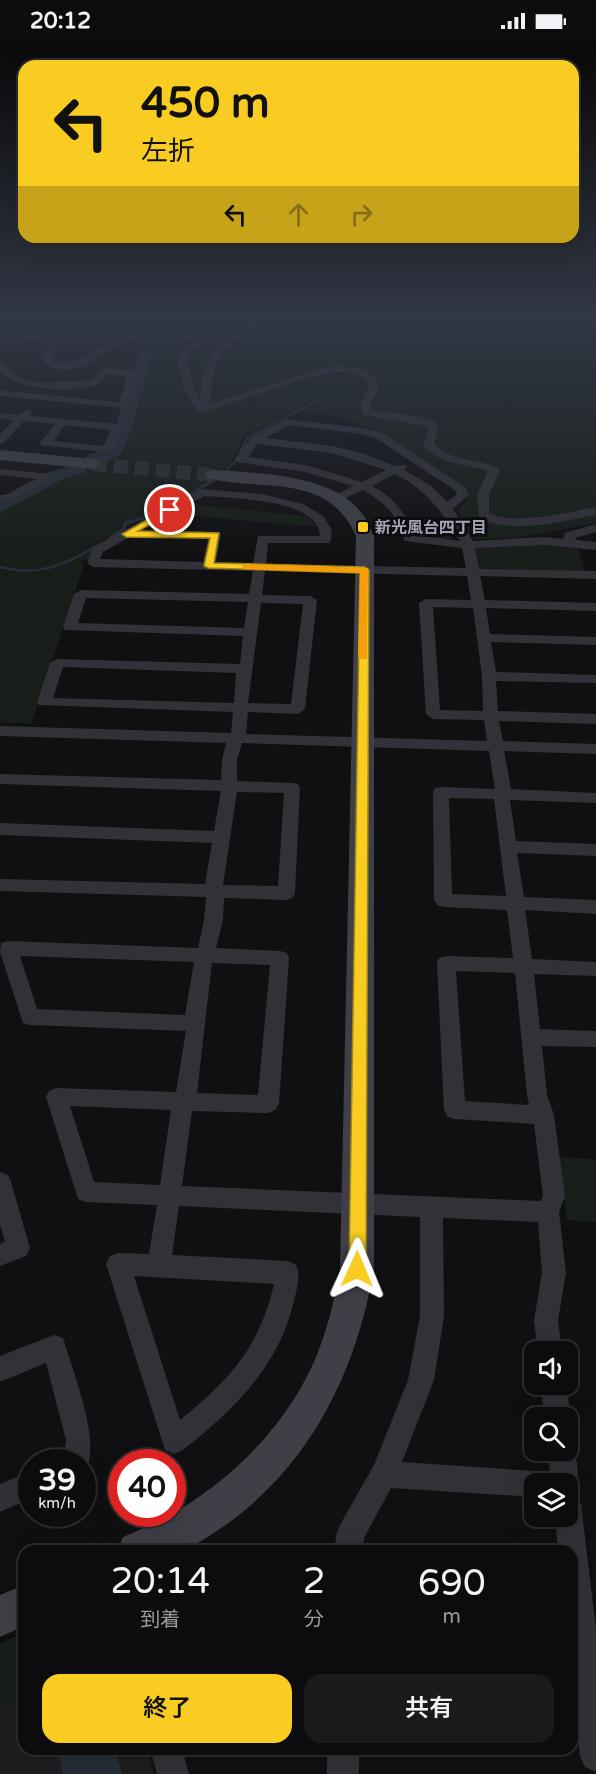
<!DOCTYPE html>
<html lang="ja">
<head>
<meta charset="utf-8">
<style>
	body { margin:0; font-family:"Varela Round","Noto Sans JP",sans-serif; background:#1a1a1c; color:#f1f3f6; height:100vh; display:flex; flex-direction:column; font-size:22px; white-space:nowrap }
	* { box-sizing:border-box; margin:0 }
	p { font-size:20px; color:#9a9b9e }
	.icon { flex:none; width:33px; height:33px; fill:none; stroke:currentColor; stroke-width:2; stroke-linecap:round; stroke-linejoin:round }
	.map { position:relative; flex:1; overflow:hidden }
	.details { position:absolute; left:18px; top:1503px; width:560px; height:210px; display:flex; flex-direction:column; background:#0c0c0e; border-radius:18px; box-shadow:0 6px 24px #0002,0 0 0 2px #2c2c2e }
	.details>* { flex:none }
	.top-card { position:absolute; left:18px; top:18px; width:561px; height:183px; border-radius:18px; box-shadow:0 6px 24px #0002,0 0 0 2px #2c2c2e; background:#f9cc21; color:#111; overflow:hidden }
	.fabs { position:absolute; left:524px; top:1299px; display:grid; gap:12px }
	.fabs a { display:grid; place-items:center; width:54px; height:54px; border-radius:12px; background:#0c0c0e; box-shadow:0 6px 24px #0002,0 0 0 2px #2c2c2e; font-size:30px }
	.speed { position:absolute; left:18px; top:1407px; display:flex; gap:12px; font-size:30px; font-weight:700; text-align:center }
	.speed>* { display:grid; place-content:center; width:78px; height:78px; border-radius:50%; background:#0c0c0e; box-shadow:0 6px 24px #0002,0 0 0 2px #2c2c2e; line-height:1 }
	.speed small { font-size:15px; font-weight:400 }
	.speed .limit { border:9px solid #d22; background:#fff; color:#111 }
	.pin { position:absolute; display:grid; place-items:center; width:51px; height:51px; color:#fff; margin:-26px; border:3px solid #fff; border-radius:50%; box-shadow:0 2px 6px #0007 }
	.me { position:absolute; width:66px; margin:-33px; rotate:1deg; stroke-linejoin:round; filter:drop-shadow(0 0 4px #0008) }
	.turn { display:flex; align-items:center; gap:21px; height:126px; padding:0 24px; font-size:27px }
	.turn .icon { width:78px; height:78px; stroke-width:2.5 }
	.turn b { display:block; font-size:42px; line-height:51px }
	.lanes { display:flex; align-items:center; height:57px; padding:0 24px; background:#0003; justify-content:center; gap:30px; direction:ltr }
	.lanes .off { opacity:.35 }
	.eta { display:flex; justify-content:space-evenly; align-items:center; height:102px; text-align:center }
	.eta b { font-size:36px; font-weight:600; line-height:42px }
	.cta { display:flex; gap:12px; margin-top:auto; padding:12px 24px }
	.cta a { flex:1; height:69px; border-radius:18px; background:#f9cc21; color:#111; font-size:24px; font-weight:600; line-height:69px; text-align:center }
	.cta a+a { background:#1a1a1c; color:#f1f3f6 }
	.status { display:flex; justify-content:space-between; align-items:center; height:42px; padding:0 30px; background:#0c0c0e; direction:ltr }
	.status svg { height:16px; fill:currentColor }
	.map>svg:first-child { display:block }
</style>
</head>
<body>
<div class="status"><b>20:12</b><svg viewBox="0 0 49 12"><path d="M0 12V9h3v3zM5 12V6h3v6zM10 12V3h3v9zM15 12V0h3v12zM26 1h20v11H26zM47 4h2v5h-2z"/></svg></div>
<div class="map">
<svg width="596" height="1732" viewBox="0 0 596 1732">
	<rect width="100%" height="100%" fill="#101012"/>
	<path fill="#1d1c1f" d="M24,1649V1707H148L154,1732H0V1664Z"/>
	<g fill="#171d18">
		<path d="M0,274H596V481L516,496L473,497L457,469L467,457L464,444C424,419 354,366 305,371C284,373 264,384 244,393L230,424L214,430L208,439L71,517C47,529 26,531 0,524V469L52,438L117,412L130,387L148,307L99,305L40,308L0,304Z"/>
		<path d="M187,462L307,474L319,485L171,472Z"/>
		<path d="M406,484L453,488L455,494L450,498L410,494Z"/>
		<path d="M545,502L578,505L585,530L483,528L477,525L470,505Z"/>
		<path d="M91,509L89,517L81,521L84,523L31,682L0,680V527C35,536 61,527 91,509Z"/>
		<path d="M558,1115L596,1117V1180L567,1178Z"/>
		<path d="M24,1590V1649L0,1664V1602Z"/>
	</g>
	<path fill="#262d36" d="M57,1707H115L122,1732H63Z"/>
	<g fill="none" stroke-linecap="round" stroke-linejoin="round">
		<g stroke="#262d36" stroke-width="2">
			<path d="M225,430L235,420L247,396L325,355"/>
			<path d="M211,439L215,437"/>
		</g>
		<g stroke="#262d36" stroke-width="3">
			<path d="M110,496L124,487L125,481L152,474L214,438"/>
			<path d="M0,525C37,535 63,524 95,505"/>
		</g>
		<g fill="#262d36" fill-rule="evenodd">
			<path d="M145,308L152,312C147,329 130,406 118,414C111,419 95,423 87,421L85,417L87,413L106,407L115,387L138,312Z"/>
			<path d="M79,421L85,422L87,426L85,430L59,439L0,471V459L47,431Z"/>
		</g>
		<path stroke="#2d2e32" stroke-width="14" stroke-dasharray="14 7" stroke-linecap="butt" d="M93,422L213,433"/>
		<g fill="#313137" fill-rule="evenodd">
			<path d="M256,274H265C248,292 222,302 214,329C211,340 212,351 209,362L320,327L337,324L362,327L374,335L380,344L370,363L372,368L422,375L436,380L438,389L434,402C452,420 476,416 498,426L500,428L489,453V471C514,484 569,470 596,465V473C561,479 512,493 479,476L477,453L488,429C464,421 440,424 423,402L428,389L427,384L363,373L360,363L370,344C366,337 360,332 352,330C325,325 235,362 202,370L198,369C185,354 177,333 178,313L191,303V298C168,287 135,293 114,306C99,314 85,327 67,328C59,328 52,325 45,322L42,315L50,305L36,299L0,302V296C20,294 44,289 60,305L52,315V318C77,328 95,307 116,298C133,289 156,285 175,288C184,289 194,291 201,297L200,304L188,314C187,329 193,344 200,358C202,348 201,338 204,329C212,304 236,289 256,274Z"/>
			<path d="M0,318L19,336L41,341L91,338L105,326L133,328L138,331L128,363L123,366L0,354V348L119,360L127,334L107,332C104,335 101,340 97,342C77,352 14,348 0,329Z"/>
			<path d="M27,367L32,370L29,374L117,382L122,385L113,407L104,410L41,403L40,401L55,382L24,379L4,401L0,402V393L13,378L0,377V371L19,373ZM65,383L111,388L103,404L53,399Z"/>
			<path d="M286,377L362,386L384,392L465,445L469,453L453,467L473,499L545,495L563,497L565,491L596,482V490L575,496L576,498L596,500V508L545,503L475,506L479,527L596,529V537L480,534L485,558L596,561V569L486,566L490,592L596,595V603L491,600L496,630L596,633V641L496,639L498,669L596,672V682L499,679L503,699L596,702V712L504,709L511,747L596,751V761L510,758L516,799L596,802V814L517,811L524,855L596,858V872L525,868L532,917L596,920V934L534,932L540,987L596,989V1005L542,1004L547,1053L554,1073L565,1154L559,1170L566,1231L558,1278L562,1310H538L534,1278L542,1231L538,1180L443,1176L444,1274L434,1338L402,1420L534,1429L544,1432L547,1442H534V1455L391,1446L364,1496L363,1509H335L336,1493L340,1483L374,1423L408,1338L420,1274V1175L179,1164L172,1213L288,1219L296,1223C301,1234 297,1246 294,1259C279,1324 234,1368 183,1408L174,1412L165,1408L106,1222L110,1214L118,1211L149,1212L157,1163L86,1160L78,1157L46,1055L49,1049L56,1046L176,1050L186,989L30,983L23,981L0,910L1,901L8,899L198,906L204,878L206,855L0,849V837L205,842L212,801L0,793V781L214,789L221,749L0,742V732L221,738L222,718L226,701L0,694V684L231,691L233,670L39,663L37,660L50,621L57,617L240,622L243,594L65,588L63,585L74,552L81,548L249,552L253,529L93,525L87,521L93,505L202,447L262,452L303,462L323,474L332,488L330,501H268L266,522L466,526L462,506L405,499C401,492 400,483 395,476C388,464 375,455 363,448L336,460L330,457L332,455L353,444L305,430L237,420L235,418L250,396ZM288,383L361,392L376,396L456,449L457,452L447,460L431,444L404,428L407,425L405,423L395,424L361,411L332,404L266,396ZM257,402L332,411L386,428L362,440L305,423L248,415ZM395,432C426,447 443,471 460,499L414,493C406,471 393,455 372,444ZM204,454C230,456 320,457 320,494H258L253,521L216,520L221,493L219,490L141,488ZM128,496L208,497L203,520L100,517L103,510ZM265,529L467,534L471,558L426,557L419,561L426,672L433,677L484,678L487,699L246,692L248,670L298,672L305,667L317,558L310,554L262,553ZM86,556L248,560L244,586L78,581ZM261,561L303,562L291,662L248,661ZM433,565L473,566L482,634L483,669L440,668ZM63,625L236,631L234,661L53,656ZM242,701L489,709L495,747L441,745L435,746L433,750L434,858L437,863L443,865L507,868L513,916L446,914L439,916L437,921L444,1068L448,1075L455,1077L534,1082L543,1154L541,1159L182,1144L192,1069L268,1071L275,1068L279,1062L289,916L287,911L280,909L216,906L223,878L224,856L286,858L292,856L295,851L300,746L298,742L292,741L237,739V718ZM237,750L284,751L278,844L223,843ZM449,756L494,757L506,854L452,852ZM20,914L194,920L185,973L37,967ZM212,921L270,923L258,1053L197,1051ZM456,929L515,931L527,1053L529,1063L465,1059ZM70,1064L171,1068L160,1143L94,1140ZM134,1234L274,1242C259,1306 230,1337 180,1378Z"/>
			<path d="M0,427L49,432L55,435L11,459H0V453H5L36,437L0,433Z"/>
			<path d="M0,1130L8,1133L11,1140L30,1206L26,1214L0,1224V1202L5,1200L0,1182Z"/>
			<path d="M54,1293L63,1296L66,1305C73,1330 106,1413 82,1431V1420H63L66,1398L46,1321L0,1340V1314Z"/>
			<path d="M541,1342H567L570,1376L567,1383V1376H544Z"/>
			<path d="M567,1397L570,1399C577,1414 581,1436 575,1452L581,1462L596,1587V1730L585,1725L580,1714L572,1631V1509H558L555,1474H567V1442H551L548,1408H567Z"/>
			<path d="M32,1429V1456L0,1470V1442Z"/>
			<path d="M150,1707H182L189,1732H157Z"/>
			<rect x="327" y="1707" width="32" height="25"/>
		</g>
		<g fill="#3f4047" fill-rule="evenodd">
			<path d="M0,408L93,417L101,422L93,427L0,418Z"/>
			<path d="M213,428C258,431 335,432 363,473C368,479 370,487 374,494V1227C353,1346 298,1446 189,1506L182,1509H117L123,1495C137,1489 151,1483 165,1476C233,1439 295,1376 321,1302C330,1278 335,1253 340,1227L356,494C327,429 262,450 207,436L205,433L207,430Z"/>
			<path d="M24,1543V1584L0,1595V1553Z"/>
		</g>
	</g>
	<linearGradient id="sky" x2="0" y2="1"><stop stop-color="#09090a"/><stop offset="0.53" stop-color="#313744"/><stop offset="1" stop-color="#313744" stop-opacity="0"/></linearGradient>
	<rect width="596" height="516" fill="url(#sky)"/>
	<path fill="#f9cc21" stroke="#a28515" stroke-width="1.5" d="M170,465L174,468L173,470L138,489L219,491L214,521L365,525L369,528L366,1227L364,1233L357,1236L351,1233L349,1227L360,531L208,526L204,524L210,496L126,495L122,492Z"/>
	<path fill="#f59e0b" d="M246,522L368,526L367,617H360L358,615L360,531L243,527V523Z"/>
	<rect fill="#f9cc21" stroke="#0c0b0d" stroke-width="2" x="357" y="479" width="12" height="12" rx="3"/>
	<g text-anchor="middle" stroke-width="6" stroke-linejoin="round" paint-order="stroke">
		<g font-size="16" font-weight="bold" fill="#a1a4b3" stroke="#0c0b0d" text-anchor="start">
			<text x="375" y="491">新光風台四丁目</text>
		</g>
	</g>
</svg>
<div class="fabs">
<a><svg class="icon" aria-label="sound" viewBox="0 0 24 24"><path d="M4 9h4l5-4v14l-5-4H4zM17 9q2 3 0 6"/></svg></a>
<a><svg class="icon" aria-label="search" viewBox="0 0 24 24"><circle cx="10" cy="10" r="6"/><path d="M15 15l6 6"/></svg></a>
<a><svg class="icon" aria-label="layers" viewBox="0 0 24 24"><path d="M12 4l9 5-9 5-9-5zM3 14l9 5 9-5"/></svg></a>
</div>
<div class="speed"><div>39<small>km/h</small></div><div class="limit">40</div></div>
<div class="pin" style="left:170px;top:468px;background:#d93025"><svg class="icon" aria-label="arrive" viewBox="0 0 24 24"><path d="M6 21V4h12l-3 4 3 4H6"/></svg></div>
<svg class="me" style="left:357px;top:1227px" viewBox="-20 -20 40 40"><path d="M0-17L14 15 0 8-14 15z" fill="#f9cc21" stroke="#fff" stroke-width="4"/></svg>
<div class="top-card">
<div class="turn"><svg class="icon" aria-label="left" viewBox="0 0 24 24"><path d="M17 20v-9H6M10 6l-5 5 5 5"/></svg><div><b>450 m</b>左折</div></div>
<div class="lanes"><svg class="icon" aria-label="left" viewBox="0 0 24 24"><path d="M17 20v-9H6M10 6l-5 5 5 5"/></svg><svg class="icon off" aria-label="ahead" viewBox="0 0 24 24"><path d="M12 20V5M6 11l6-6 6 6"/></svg><svg class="icon off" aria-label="right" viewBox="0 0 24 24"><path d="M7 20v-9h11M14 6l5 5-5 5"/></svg></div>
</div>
<section class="details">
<div class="eta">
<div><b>20:14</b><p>到着</p></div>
<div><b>2</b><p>分</p></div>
<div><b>690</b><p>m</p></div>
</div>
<div class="cta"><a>終了</a><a>共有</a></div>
</section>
</div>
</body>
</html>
